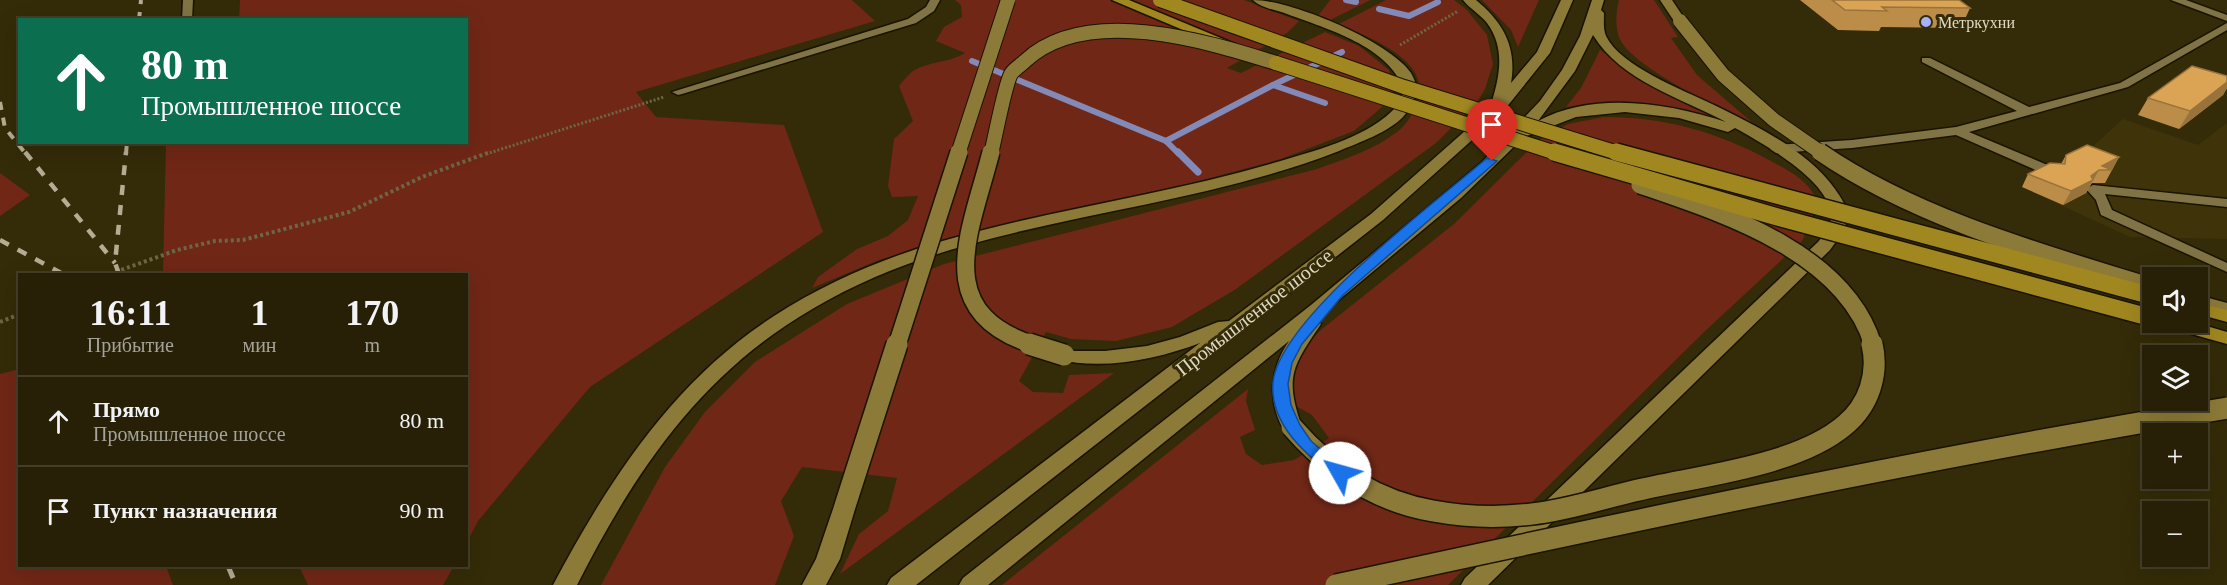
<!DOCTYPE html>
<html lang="ru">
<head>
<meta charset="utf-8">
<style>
	body { margin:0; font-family:"Times New Roman",serif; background:#332d14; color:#f1f3f6; height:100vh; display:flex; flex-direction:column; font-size:22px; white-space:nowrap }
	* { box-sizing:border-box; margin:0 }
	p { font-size:20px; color:#a4a39b }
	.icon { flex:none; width:33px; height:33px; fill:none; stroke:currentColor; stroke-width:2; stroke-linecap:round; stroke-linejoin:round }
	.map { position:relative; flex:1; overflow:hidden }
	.drawer { position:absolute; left:18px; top:273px; width:450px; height:294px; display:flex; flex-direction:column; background:#272006; border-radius:0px; box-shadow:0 6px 24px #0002,0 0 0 2px #433e28 }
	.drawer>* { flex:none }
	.guide { position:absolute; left:18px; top:18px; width:450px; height:126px; border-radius:0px; box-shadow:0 6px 24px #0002,0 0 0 2px #433e28; background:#0b6e4f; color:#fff; overflow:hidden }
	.fabs { position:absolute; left:2142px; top:267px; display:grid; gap:12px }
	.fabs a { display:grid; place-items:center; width:66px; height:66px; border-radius:0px; background:#272006; box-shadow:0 6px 24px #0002,0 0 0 2px #433e28; font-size:30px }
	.pin { position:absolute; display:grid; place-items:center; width:51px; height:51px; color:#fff; margin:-62px -26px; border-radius:50% 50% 50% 0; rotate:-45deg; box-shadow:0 0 6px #0007 }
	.pin .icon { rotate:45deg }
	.me { position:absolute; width:66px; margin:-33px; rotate:308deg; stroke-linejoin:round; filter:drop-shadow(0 0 4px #0008) }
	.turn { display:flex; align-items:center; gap:21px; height:126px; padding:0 24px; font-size:27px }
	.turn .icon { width:78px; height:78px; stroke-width:2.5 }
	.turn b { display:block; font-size:42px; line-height:51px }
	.eta { display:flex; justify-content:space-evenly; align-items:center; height:102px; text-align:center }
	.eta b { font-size:36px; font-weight:800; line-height:42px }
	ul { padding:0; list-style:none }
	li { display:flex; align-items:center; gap:18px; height:90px; padding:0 24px; border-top:2px solid #433e28 }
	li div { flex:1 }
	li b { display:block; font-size:22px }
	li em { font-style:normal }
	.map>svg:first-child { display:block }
</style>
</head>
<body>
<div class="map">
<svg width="2227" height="585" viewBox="0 0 2227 585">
	<rect width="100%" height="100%" fill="#342b08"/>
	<path fill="#3f3409" d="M2123,119L2198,145L2227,123V239L2130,237L2022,187L2080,158Z"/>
	<g fill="#702716">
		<path d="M240,0H852L875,21L636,92L656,117L784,125L823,232L590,387L478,521L467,542L466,274H164L163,272L166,143L466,142V20L239,19Z"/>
		<path d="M955,0H1244L1299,21L1287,33L1227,68L1241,73L1325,32L1359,46L1389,70L1393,92L1382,107L1354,131L1281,159L1196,182L1013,222L879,260L812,288L818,277L857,249L888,236L908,220L918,196L892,197L888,186L894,139L913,121L899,86C903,81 908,75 913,71C929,61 949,63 965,53L936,41L944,27L962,17L961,5Z"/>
		<path d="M1330,0H1370L1330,20L1318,16Z"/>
		<path d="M1386,0H1454L1467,10L1487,35L1493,64L1485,89L1478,101L1436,143L1236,289L1172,327L1116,341L1071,339L1046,332L1019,381L1033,392L1063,393L1069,375L1114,373L840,574L859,534L888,511L897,478L802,467L781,501L794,536L775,585H601L665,467L705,412L755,362L847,304L944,264L1317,169C1344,159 1374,150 1397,132C1406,125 1412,115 1416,105C1436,61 1369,38 1339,24Z"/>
		<path d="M1482,0H1539L1518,47L1511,30Z"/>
		<path d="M1619,0H1654L1678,37L1671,38L1697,75L1762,131C1732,114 1629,67 1619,37C1615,24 1616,13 1619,0Z"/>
		<path d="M1600,50L1650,85L1725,122C1672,107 1621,99 1566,107L1581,88Z"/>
		<path d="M1604,117C1665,117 1718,132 1771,161C1791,172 1808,180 1818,202L1802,241L1703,333L1448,585H1002L1248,389L1246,401L1255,430L1240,437L1246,454L1262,465L1294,460L1329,438L1312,415L1294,405L1290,379L1300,351L1322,329L1454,224L1539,140L1568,124Z"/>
		<path d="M0,173L30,195L0,216Z"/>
		<path d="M19,369L20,566H166L173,585H0V374Z"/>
		<path d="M299,566H454L443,585H308Z"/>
	</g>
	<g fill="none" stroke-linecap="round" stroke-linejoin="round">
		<g stroke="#838ab7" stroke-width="6">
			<path d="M1346,0L1356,2"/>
			<path d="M1379,9L1409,16L1438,2"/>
			<path d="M972,61L1166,141L1179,154"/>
			<path d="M1273,85L1342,52"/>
			<path d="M1166,141L1273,85L1325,103"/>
		</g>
		<path stroke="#838ab7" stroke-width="7" d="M1178,152L1198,172"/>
		<defs>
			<g id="service">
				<path d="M183,0H193L192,20H182Z"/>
				<path d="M930,0H940L934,11L916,23L682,94L678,95L672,92L908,19L926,7Z"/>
				<path d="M2171,0H2186L2227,15V21Z"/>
				<path d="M2227,23V30L2128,87L1969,132L2057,169L2058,172L2057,175H2047L1956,135L1852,148L1776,153L1770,149L1776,145L1852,140L1956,127L2017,111L1922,62V58H1930L2029,107L2120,83Z"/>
				<path d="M2093,185L2227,199V207L2105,194L2112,210L2227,263V272L2101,215L2096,200L2086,189Z"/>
			</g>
			<g id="secondary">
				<path d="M1253,0C1291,0 1389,41 1411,73C1414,78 1416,84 1418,90C1414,98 1409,110 1403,117C1387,133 1360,142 1339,151C1221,197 1093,210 971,244C916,259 863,279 814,308C701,373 635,471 577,585H553C609,480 673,381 774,316C825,283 881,259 939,242C1051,209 1166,195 1277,162C1314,151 1362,139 1391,112C1397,107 1400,97 1404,90C1389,46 1327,29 1287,14C1276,10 1261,8 1253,0Z"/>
				<path d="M1463,0H1476C1504,23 1517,48 1511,83L1537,52L1561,0H1573L1550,53L1501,114L1383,220L916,585H887L891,578L1200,343C1158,359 1102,371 1057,359L1054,355L1057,351H1105L1147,346L1180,337L1218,322L1229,321L1371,214L1491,108L1494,104L1492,101C1500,75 1505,47 1487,23C1480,14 1470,9 1463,0Z"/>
				<path d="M1592,0H1604L1601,10L1604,13C1604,20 1603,29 1606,36C1620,66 1683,90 1712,104C1755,125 1807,150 1835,189C1841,198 1848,207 1847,218C1846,230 1837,240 1830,250L1488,585H1461L1465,578L1818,242C1824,235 1830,228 1831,218C1833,182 1762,143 1735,128L1728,132L1679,118L1625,112L1576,117L1524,137L1461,198L1316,319L1321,324C1293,366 1284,376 1302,427L1299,432H1285C1267,403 1270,368 1289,341L988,585H959L963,578L1311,305L1481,163L1540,101L1562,70L1580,36ZM1593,35C1621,81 1681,98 1726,122C1668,103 1594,91 1538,121L1575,71Z"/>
				<path d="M1660,0H1672L1686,21L1684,24H1676Z"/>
				<path d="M2198,295L2227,303V314L2198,306Z"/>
				<path d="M844,501L852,503L855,509L840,559L826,585H802L816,559L833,509L836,503Z"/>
			</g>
			<g id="trunk">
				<path d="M1112,0H1129L1240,46L1233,50L1228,49Z"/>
				<path d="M2198,303L2227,310V322L2198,314Z"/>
				<path d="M2161,322H2193L2227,332V344L2163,326Z"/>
			</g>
		</defs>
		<use href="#service" stroke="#1a1400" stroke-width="3"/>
		<use href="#secondary" stroke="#1a1400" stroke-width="3"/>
		<use href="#trunk" stroke="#1a1400" stroke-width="3"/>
		<g stroke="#6e6647" stroke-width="3" stroke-dasharray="2 2" stroke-linecap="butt">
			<path d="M1400,45L1458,11"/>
			<path d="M486,154L664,97"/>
		</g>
		<g stroke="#6e6647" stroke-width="4" stroke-dasharray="3 3" stroke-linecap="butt">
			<path d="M110,274L177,250L215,241L243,240L349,212L422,177L490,152"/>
			<path d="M0,322L20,314"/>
		</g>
		<use href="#service" fill="#807346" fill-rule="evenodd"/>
		<use href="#secondary" fill="#8c7a38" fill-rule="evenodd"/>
		<use href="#trunk" fill="#a08720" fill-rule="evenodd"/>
		<g stroke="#b4ad93" stroke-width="4" stroke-dasharray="8 8" stroke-linecap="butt">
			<path d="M139,20L141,0"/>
			<path d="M0,102L5,128L26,154"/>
			<path d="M126,154L127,142"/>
		</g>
		<g stroke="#b4ad93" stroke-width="4.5" stroke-dasharray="10 10" stroke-linecap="butt">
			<path d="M25,152L115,263"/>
			<path d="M0,240L63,274"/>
			<path d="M119,274L115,263L126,152"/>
		</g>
		<path stroke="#b4ad93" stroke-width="5" stroke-dasharray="13 13" stroke-linecap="butt" d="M228,566L236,585"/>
		<defs>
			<g id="secondary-bridge-far2">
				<path d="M1680,21L1723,75L1774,120L1823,154"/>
				<path d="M958,154L1008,0"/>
				<path d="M991,154C995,138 1005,84 1011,74C1014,69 1021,65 1025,61C1086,4 1206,41 1276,63"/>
			</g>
			<g id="secondary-bridge-far1">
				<path d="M991,152C971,231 929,312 1034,345"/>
				<path d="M1820,152C1916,218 2042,253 2152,287"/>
				<path d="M1640,185C1722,213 1845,252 1873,345"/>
				<path d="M897,345L959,152"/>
			</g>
			<g id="secondary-bridge">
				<path d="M1029,344L1064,355"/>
				<path d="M1292,427C1330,471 1375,501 1433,511C1466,517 1499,518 1532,514C1567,510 1600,499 1634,491C1696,476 1796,467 1845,425C1869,405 1879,374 1872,344"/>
				<path d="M844,509L897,344"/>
				<path d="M1336,585C1632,521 1928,457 2227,408"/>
			</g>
			<g id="trunk-bridge-far1">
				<path d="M1160,0L1404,87L1621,154"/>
				<path d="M1276,63L1559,154"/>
			</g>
			<g id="trunk-bridge">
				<path d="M1554,152L1774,216L2152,318"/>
				<path d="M1616,152L2152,296"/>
			</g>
		</defs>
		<use href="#secondary-bridge-far2" stroke="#1a1400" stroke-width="16" stroke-linecap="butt"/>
		<use href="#secondary-bridge-far1" stroke="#1a1400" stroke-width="20" stroke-linecap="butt"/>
		<use href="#secondary-bridge" stroke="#1a1400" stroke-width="24" stroke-linecap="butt"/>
		<use href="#trunk-bridge-far1" stroke="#1a1400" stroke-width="16" stroke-linecap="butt"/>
		<use href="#trunk-bridge" stroke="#1a1400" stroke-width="20" stroke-linecap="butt"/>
		<use href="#secondary-bridge-far2" stroke="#8c7a38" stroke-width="14"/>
		<use href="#secondary-bridge-far1" stroke="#8c7a38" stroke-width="17"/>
		<use href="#secondary-bridge" stroke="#8c7a38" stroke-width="21"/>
		<use href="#trunk-bridge-far1" stroke="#a08720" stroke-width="14"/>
		<use href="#trunk-bridge" stroke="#a08720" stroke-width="17"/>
	</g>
	<g fill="#bc8d49">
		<path d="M1800,0H1959L1970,8L1961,28L1881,27L1879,31L1838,30Z"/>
		<path d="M2227,76V88L2223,95L2179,129L2138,115L2148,98Z"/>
		<path d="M2066,155L2119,157L2105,183H2092L2086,193L2063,205L2022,187L2028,174L2061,164Z"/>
	</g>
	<g fill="#99733c">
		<path d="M2227,82V88L2223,95L2179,129L2190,111Z"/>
		<path d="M2119,157L2112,170L2102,166Z"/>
		<path d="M2099,170L2086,193L2063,205L2071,191Z"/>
	</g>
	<g fill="#dba455" stroke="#99733c" stroke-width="1.5">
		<path d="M1832,0H1959L1970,8L1882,7L1887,11L1845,10Z"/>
		<path d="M2192,66L2227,76V82L2190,111L2148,98Z"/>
		<path d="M2087,145L2119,157L2102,166L2112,170H2099L2091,176L2093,180L2071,191L2028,174L2050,163L2065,164L2066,155Z"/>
	</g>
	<path fill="#1a73e8" stroke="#114b97" stroke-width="1.5" d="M1487,158L1497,161L1343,295L1302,344L1292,363L1288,384L1291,405L1300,425L1311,441L1348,473L1340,479L1334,477C1306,454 1269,424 1273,382C1280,318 1436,202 1487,158Z"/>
	<circle fill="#a2b2fd" stroke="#342b08" stroke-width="2" cx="1926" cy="22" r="6"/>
	<g text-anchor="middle" stroke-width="6" stroke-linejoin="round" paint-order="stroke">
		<g font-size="16" fill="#e0dac2" stroke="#342b08" text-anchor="start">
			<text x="1938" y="28">Метркухни</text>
		</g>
		<g font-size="20" fill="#e0dac2" stroke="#342b08">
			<text transform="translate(1254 312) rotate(-38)" y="7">Промышленное шоссе</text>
		</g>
	</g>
</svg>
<div class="fabs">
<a><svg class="icon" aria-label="sound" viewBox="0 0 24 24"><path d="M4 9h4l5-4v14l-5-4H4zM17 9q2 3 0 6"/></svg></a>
<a><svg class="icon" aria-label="layers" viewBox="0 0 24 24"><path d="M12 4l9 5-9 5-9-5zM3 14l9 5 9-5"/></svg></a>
<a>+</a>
<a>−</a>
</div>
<div class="pin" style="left:1492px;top:161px;background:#d93025"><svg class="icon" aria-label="arrive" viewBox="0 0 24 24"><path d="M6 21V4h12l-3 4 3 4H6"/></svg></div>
<svg class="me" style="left:1340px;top:473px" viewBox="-20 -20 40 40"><circle r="19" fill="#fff"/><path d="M0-13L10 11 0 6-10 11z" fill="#1a73e8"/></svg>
<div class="guide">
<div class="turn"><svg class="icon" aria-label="ahead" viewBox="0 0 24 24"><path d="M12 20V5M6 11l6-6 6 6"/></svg><div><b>80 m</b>Промышленное шоссе</div></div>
</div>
<section class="drawer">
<div class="eta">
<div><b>16:11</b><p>Прибытие</p></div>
<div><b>1</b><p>мин</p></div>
<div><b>170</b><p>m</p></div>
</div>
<ul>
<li><svg class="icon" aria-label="ahead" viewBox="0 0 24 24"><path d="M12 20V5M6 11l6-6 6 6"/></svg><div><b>Прямо</b><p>Промышленное шоссе</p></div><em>80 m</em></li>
<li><svg class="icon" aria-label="arrive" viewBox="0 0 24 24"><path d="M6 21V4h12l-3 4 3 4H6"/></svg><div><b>Пункт назначения</b></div><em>90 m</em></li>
</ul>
</section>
</div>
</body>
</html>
